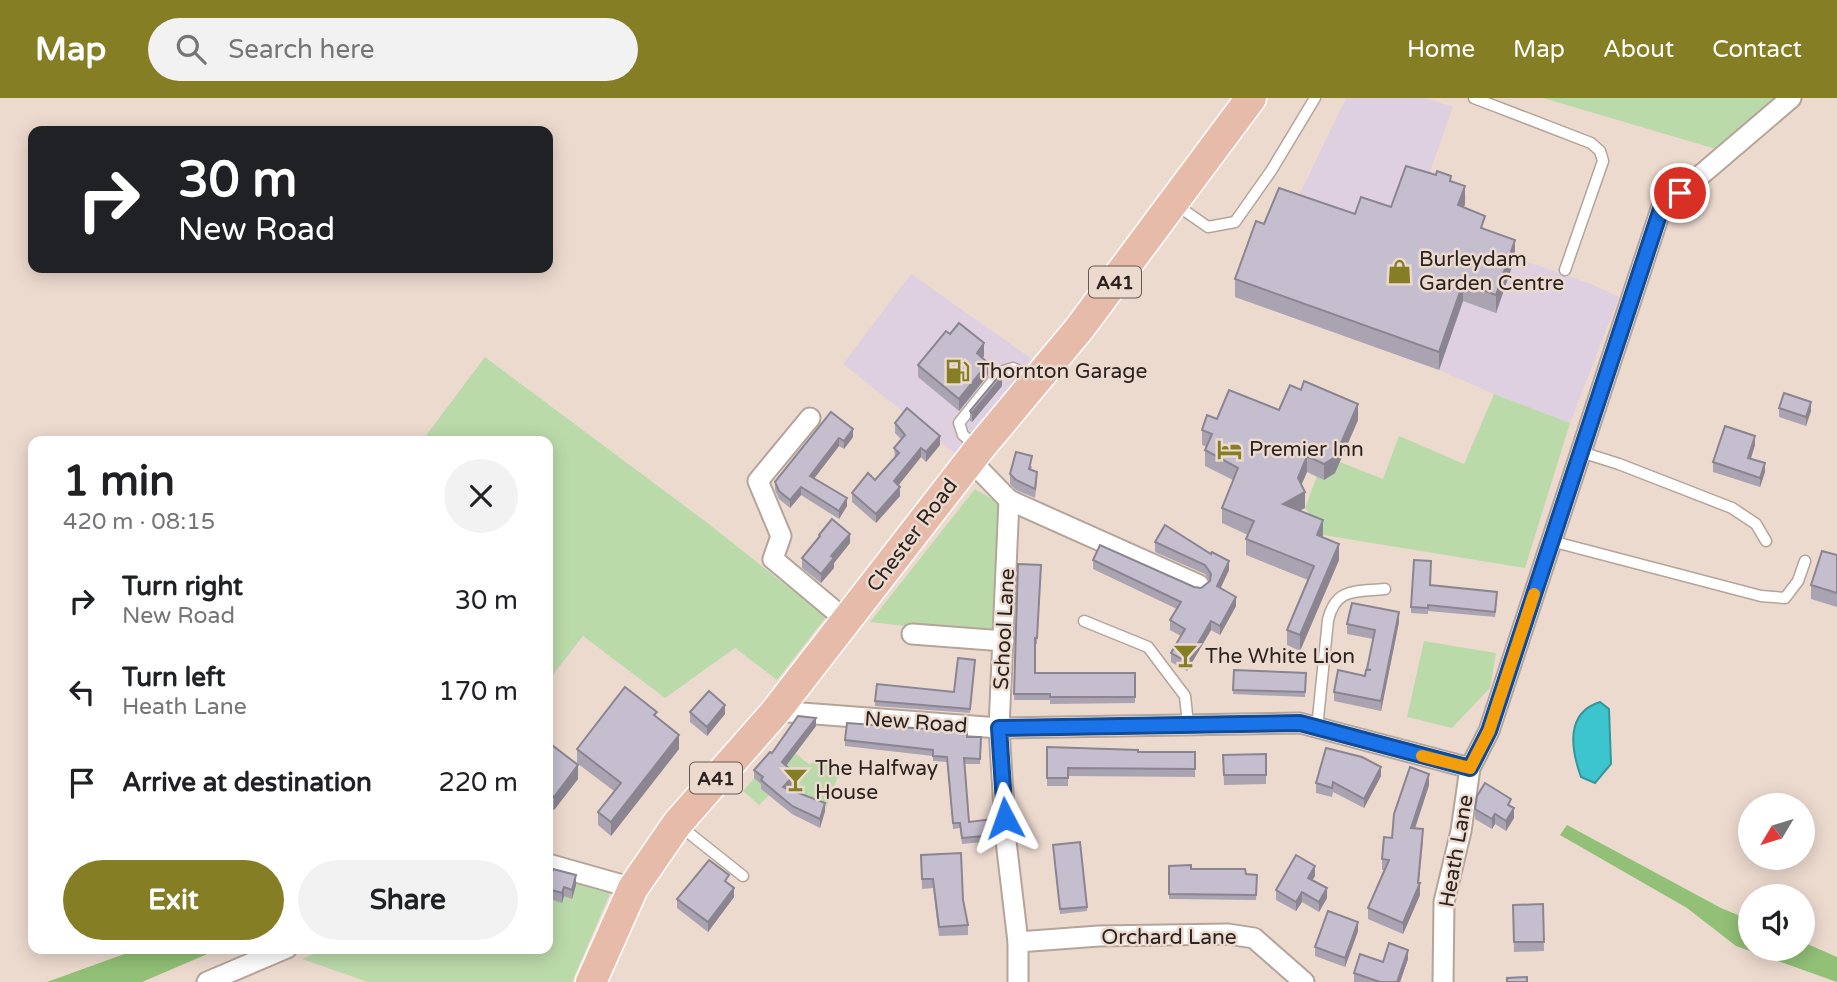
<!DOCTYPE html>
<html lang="en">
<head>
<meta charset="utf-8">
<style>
	body { margin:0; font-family:"Varela Round",sans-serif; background:#f2f2f2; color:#202124; height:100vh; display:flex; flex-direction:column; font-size:26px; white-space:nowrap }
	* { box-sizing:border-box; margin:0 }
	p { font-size:23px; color:#757577 }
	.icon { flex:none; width:38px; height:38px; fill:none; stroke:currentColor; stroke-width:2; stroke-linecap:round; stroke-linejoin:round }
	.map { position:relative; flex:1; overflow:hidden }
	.details { position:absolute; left:28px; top:338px; width:525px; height:518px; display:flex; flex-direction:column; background:#fff; border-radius:14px; box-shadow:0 4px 18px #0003 }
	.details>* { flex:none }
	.hud { position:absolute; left:28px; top:28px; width:525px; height:147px; border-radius:14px; box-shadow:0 4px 18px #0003; background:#202124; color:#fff; overflow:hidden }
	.needle { width:46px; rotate:232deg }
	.tools { position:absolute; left:1738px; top:695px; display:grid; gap:14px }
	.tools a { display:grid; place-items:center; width:77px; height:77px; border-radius:50%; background:#fff; box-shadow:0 4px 18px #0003; font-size:35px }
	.pin { position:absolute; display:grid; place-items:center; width:60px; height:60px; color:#fff; margin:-30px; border:4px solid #fff; border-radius:50%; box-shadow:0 2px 7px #0007 }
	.me { position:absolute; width:77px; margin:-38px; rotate:356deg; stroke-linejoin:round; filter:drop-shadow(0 0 5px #0008) }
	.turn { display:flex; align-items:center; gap:24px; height:147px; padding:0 35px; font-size:32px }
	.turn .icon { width:91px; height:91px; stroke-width:2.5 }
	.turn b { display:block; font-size:49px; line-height:60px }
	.round { display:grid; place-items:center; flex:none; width:74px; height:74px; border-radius:37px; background:#f2f2f2 }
	.overview { display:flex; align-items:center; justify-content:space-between; height:119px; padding:0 35px }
	h1 { font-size:42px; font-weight:700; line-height:52px }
	.cta { display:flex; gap:14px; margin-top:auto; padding:14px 35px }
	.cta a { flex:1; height:80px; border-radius:42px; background:#857e24; color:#fff; font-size:28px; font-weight:700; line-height:80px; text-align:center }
	.cta a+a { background:#f2f2f2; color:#202124 }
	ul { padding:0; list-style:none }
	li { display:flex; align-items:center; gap:21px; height:91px; padding:0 35px }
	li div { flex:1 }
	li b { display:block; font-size:26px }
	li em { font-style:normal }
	header { display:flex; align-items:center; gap:42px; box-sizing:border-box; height:98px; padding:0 35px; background:#857e24; color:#fff }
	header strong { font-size:33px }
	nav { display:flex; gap:38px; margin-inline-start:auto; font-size:24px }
	.search { width:490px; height:63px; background:#f2f2f2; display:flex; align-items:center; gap:18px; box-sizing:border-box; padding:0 24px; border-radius:38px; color:#757577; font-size:26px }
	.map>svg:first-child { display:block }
</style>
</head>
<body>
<header>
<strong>Map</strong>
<div class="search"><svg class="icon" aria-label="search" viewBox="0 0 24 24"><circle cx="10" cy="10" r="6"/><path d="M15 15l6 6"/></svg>Search here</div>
<nav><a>Home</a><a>Map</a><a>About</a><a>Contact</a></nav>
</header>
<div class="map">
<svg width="1837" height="884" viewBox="0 0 1837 884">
	<rect width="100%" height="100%" fill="#eddacf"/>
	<g fill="#decfe1">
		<path d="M1346,0H1426L1453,9L1427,82L1467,98L1458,126L1482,148L1591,186L1619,199L1570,325L1494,296L1439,272L1235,199L1256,141L1292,112Z"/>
		<path d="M911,176L1032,261L956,356L843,266Z"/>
	</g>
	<g fill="#bbdaaa">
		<path d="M1543,0H1775L1716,51Z"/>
		<path d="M485,259L710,427L826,519L777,582L735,550L665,600L583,538L548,583V343H422Z"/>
		<path d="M1494,296L1570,325L1525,470L1323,437L1305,410L1317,378L1324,382L1335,375L1340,364L1383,381L1399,338L1464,366Z"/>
		<path d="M975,391L1001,406L994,538L870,524Z"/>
		<path d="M1424,543L1496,555L1490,590L1452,630L1407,619Z"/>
		<path d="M784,646L810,667L815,660L841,670L825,713L804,705L797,719L769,697L759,707L743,693Z"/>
		<path d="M548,772L611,793L572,884H368L302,861L328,850H548Z"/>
	</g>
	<g fill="#91c076">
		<path d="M1567,727L1721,810L1750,822V850H1802L1803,844L1837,859V884L1736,848L1687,810L1560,737Z"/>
		<path d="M141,850L219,851L142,884H47Z"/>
	</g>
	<path fill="#3cc5cf" stroke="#37949a" stroke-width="2" d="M1600,604L1609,611L1611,666L1595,685L1581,679C1571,651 1565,615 1600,604Z"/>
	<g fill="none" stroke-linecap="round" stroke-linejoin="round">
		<defs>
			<g id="lane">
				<path d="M1474,0L1591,45L1600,53L1603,63L1565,172"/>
				<path d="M1175,106L1208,129L1235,124L1271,73L1315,0"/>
				<path d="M976,348L963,337L959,325L1000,274L1013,270L1034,280"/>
				<path d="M1581,354L1619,366L1732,410L1756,426L1766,443"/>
				<path d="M1551,443L1761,498L1785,500L1798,483L1805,463"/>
				<path d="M1084,523L1148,549L1185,598L1188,626"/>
				<path d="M1317,630L1328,522C1336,489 1356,494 1385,491"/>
				<path d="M680,728L743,778"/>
			</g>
			<g id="street">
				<path d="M810,320L758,383L781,438L773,461L847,523"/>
				<path d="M970,362L1009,402L999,630L1006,743L1018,844V884"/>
				<path d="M1009,402L1199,487"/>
				<path d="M912,536L1004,543"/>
				<path d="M776,613L999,630L1300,625L1470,670"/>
				<path d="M548,766L633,790"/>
				<path d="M1018,844L1099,838L1228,836L1254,840L1304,884"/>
				<path d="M207,884L287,850"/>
				<path d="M1443,884L1444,804L1461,733L1470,670L1489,633L1661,111L1791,0"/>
			</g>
			<path id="primary" d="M591,884L633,790L677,726L776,613L979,351L1079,231L1251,0"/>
		</defs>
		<use href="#lane" stroke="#b5a499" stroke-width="13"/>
		<use href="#street" stroke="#b5a499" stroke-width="23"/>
		<use href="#primary" stroke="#fff" stroke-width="33"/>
		<use href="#lane" stroke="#fff" stroke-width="10"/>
		<use href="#street" stroke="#fff" stroke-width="19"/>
		<use href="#primary" stroke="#e6bba9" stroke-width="30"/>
	</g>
	<g fill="#a9a3b2">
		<path d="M1451,84L1465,106L1463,110L1515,160L1496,215L1463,203L1439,272L1235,199V181L1264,126L1355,116L1391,109Z"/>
		<path d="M984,258L982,260L988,277L959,313L918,279V267Z"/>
		<path d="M1002,288L972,324L970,323V313Z"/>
		<path d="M1779,310L1811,313L1806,328L1779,319Z"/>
		<path d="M1279,312L1358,322L1335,375L1324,382L1307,374L1301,387L1305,410L1300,412L1323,437L1322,439L1339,462L1300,553L1287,547V532L1308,482L1246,457V441L1248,437L1222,425V410L1233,382L1205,368V352L1207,349L1202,347V332L1217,321Z"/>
		<path d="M831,314L853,339L844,351L839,348L814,380L847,408L839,421L801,397L790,410L779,401L775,392V384Z"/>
		<path d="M895,325L940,347L926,364L921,359L898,387L900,398L876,425L852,404V395L875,382L895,360L894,350L901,341L895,335Z"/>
		<path d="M1755,347L1751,360L1765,374L1760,389L1713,374V364Z"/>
		<path d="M1032,368L1031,372L1037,384L1035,400L1016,392L1010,386V376Z"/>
		<path d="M819,437L850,445L834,465V470L821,485L802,470V460L819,440Z"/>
		<path d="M1155,444L1229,472L1220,490L1236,508L1220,537L1211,532L1187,573L1171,564V555L1181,538L1170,532V522L1177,511L1093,471V462L1194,489L1201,490L1210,483L1205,476L1155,454Z"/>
		<path d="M1837,457V509L1811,501V487Z"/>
		<path d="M1018,466L1041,474L1037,546H1035V575H1135V605L1050,606V602H1014Z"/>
		<path d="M1430,488L1497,500L1495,519L1428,513V516L1411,515V509Z"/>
		<path d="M1399,524L1381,613L1334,603V594L1365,578L1373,541L1347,536V526Z"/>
		<path d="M975,567L970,615L875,608V603L954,594Z"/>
		<path d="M1234,572L1306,575L1305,599L1233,596Z"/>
		<path d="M690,614L725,616L707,638L690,624Z"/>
		<path d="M657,619L679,651L611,738L598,727V714L614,693L577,665V651Z"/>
		<path d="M816,628L786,668L795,684L789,691L825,713L820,730L792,716L761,691V686L754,680V672L772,655Z"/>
		<path d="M967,639H981L980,666H964L969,724L993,721L994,743L962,746L960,730L953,731L947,664L933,663V658L845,648V642Z"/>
		<path d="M548,644L578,681L554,712L548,708Z"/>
		<path d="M1047,649L1138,654H1195V679L1068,678V688H1047Z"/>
		<path d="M1266,656V686L1224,687L1223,657Z"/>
		<path d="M1381,678L1364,710L1333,694L1332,699L1316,695V685Z"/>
		<path d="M1429,687L1415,731L1423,743L1419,785L1420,797L1403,836L1368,821V810L1384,772H1382V761L1392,740Z"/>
		<path d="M1511,709L1514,720L1506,733L1495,726L1492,731L1475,721V711Z"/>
		<path d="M1053,747L1087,809V813L1060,816Z"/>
		<path d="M921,757L968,827V837L939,838L933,790L922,791Z"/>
		<path d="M1169,768L1257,777L1256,802L1169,801Z"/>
		<path d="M1315,778L1312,782L1327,800L1319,814L1302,804L1296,813L1276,802V792Z"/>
		<path d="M729,786L734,799L708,834L677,810V801Z"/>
		<path d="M576,787L572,801L564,798L562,805L548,800V789Z"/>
		<path d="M1543,806L1544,853L1514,854L1513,807Z"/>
		<path d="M1358,833L1345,869L1315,858V849Z"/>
		<path d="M1408,861L1400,884H1354V875L1383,864Z"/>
	</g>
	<g fill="#8a8591">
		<path d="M1465,88V106L1458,126V107Z"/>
		<path d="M1515,142V160L1496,215V197Z"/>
		<path d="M1463,185V203L1439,272V254Z"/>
		<path d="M984,245V258L977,267V255Z"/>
		<path d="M988,265V277L959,313V301Z"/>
		<path d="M1002,279V288L972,324V315Z"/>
		<path d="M1811,304V313L1806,328V319Z"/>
		<path d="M1358,306V322L1335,375L1324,382V366Z"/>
		<path d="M853,331V339L844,351V343Z"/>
		<path d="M940,338V347L926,364V354Z"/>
		<path d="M1755,338V347L1748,369V360Z"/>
		<path d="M839,340V348L810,386V378Z"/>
		<path d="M921,350V359L894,393V383Z"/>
		<path d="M1307,358V374L1298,395V380Z"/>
		<path d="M1765,365V374L1760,389V380Z"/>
		<path d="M801,389V397L790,410V402Z"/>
		<path d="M900,389V398L876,425V416Z"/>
		<path d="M1305,394V410L1283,421V406Z"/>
		<path d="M847,400V408L839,421V413Z"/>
		<path d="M1323,422V437L1317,452V437Z"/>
		<path d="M850,436V445L834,465V470L821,485V476L831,458Z"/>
		<path d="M1339,446V462L1300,553V537Z"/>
		<path d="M1229,463V472L1217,498V488Z"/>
		<path d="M1236,499V508L1220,537V528Z"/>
		<path d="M1399,514V524L1381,613V603Z"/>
		<path d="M1211,523V532L1187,573V564Z"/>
		<path d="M725,607V616L707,638V629Z"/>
		<path d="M816,620V628L782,673V664Z"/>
		<path d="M679,637V651L611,738V724Z"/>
		<path d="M578,667V681L554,712V699Z"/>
		<path d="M1381,669V678L1364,710V701Z"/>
		<path d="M795,676V684L783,697V689Z"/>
		<path d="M1429,676V687L1411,742V730Z"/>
		<path d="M825,705V713L820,730V721Z"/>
		<path d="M1514,710V720L1506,733V723Z"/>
		<path d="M1495,716V726L1492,731V721Z"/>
		<path d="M1423,731L1418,789L1420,785V797L1403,836V825Z"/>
		<path d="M1315,768V778L1308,789V780Z"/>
		<path d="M576,777V787L572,801V792Z"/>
		<path d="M564,789V798L562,805V795Z"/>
		<path d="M734,790V799L708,834V824Z"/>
		<path d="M1327,790V800L1319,814V804Z"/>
		<path d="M1302,794V804L1296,813V804Z"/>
		<path d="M1358,824V833L1345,869V860Z"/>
		<path d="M1408,852V861L1400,884H1397Z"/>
	</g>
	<g fill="#c5becf" stroke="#8a8591" stroke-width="2">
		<path d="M1406,68L1436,77L1437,73L1451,78L1450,83L1465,88L1458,107L1485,118L1481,130L1515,142L1496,197L1463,185L1439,254L1235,181L1256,123L1264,126L1279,90L1355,116L1361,99L1391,109Z"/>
		<path d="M959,225L984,245L977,255L988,265L959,301L918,267L946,233L950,236Z"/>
		<path d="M1000,277L1002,279L972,315L970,313Z"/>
		<path d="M1304,283L1358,306L1335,359L1324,366L1307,358L1298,380L1305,394L1283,406L1323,422L1317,437L1339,446L1300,537L1287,532L1314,468L1246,441L1254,423L1222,410L1238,370L1205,352L1212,336L1202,332L1207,317L1217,321L1229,292L1279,312L1290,287L1301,292Z"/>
		<path d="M1784,295L1811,304L1806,319L1779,310Z"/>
		<path d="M907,310L940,338L926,354L921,350L894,383L900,389L876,416L852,395L868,375L875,382L899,355L894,350L905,337L895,325Z"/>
		<path d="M831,314L853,331L844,343L839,340L810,378L847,400L839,413L801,389L790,402L779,393L775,384Z"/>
		<path d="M1725,328L1755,338L1748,360L1765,365L1760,380L1713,364Z"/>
		<path d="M1016,354L1032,358L1029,371L1037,374L1035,391L1016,382L1010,376Z"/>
		<path d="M832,421L850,436L831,458L834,460L821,476L802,460L820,438L819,437Z"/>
		<path d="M1165,427L1211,456L1212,454L1229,463L1217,488L1236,499L1220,528L1211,523L1187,564L1171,555L1185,531L1170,522L1181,504L1093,462L1100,447L1194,489L1201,490L1210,483L1211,476L1205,467L1155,444Z"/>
		<path d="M1822,453L1837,457V495L1811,487Z"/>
		<path d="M1414,462L1431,463L1430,487L1497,494L1495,514L1428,507V510L1411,509Z"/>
		<path d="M1018,466L1041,467L1037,540H1035V575H1135V599H1050V596H1014Z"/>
		<path d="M1352,505L1399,514L1381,603L1334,594L1338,572L1365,578L1366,572H1371L1367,571L1375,532L1347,526Z"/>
		<path d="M958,560L975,562L970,611L875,603L877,586L954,594Z"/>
		<path d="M1234,572L1306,575L1305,594L1233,592Z"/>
		<path d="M625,589L657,614L654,617L679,637L611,724L598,714L621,685L577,651Z"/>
		<path d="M709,593L725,607L707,629L690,614Z"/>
		<path d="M798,618L816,620L782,664L795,676L783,689L825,705L820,721L792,708L761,682L763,679L754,672L770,654L772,655Z"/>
		<path d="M847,625L967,634V639H981L980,661L964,660L969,724L993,721L994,737L962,740L960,725H953L947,659L933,658V652L845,642Z"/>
		<path d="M548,644L578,667L554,699L548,694Z"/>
		<path d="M1047,649L1138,652V654H1195V671L1068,670V680H1047Z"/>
		<path d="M1326,650L1362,659L1381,669L1364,701L1333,684L1332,690L1316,685Z"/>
		<path d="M1266,656V677H1224L1223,657Z"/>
		<path d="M1410,669L1429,676L1411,730L1423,731L1418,785H1420L1403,825L1368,810L1389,762L1382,761L1384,739L1392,740L1394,716Z"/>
		<path d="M1485,685L1511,701L1508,707L1514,710L1506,723L1495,716L1492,721L1475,711L1477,698Z"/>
		<path d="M1080,744L1087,809L1060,811L1053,747Z"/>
		<path d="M961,755L963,802L968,827L939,829L933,781H922L921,757Z"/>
		<path d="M1296,757L1315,768L1308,780L1327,790L1319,804L1302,794L1296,804L1276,792Z"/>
		<path d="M709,762L729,777L725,783L734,790L708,824L677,801Z"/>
		<path d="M1191,767V771H1245L1246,776L1257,777L1256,797L1169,796V768Z"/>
		<path d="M553,771L576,777L572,792L564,789L562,795L548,791Z"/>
		<path d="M1543,806L1544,844H1514L1513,807Z"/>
		<path d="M1328,813L1358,824L1345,860L1315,849Z"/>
		<path d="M1389,845L1408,852L1397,884H1380L1354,875L1360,856L1383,864Z"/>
		<path d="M1527,879V884H1507V880Z"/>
	</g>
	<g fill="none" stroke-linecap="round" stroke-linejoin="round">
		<defs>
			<path id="route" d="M1005,720L999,630L1300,625L1470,670L1489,633L1661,111L1680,95"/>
		</defs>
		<use href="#route" stroke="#114b97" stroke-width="18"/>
		<use href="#route" stroke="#1a73e8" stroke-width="12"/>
		<path stroke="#f59e0b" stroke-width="12" d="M1422,658L1470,670L1489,633L1534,496"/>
	</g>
	<defs>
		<symbol id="shop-bare" viewBox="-9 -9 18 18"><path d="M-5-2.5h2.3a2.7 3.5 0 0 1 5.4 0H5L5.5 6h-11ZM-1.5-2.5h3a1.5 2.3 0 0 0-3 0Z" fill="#857e24" stroke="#eddacf" stroke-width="2.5" paint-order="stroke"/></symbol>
		<symbol id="fuel-bare" viewBox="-9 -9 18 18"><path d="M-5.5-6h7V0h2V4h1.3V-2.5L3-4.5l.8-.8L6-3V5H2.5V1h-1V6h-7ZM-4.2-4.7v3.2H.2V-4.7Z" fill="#857e24" stroke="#eddacf" stroke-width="2.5" paint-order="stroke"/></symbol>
		<symbol id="hotel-bare" viewBox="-9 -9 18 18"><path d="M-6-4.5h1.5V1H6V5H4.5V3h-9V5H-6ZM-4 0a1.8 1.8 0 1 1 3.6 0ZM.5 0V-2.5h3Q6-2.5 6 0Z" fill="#857e24" stroke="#eddacf" stroke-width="2.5" paint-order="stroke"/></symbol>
		<symbol id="bar-bare" viewBox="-9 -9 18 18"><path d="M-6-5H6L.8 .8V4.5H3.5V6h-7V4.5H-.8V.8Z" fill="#857e24" stroke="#eddacf" stroke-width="2.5" paint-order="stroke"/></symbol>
	</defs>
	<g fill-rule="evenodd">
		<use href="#shop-bare" x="1382" y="156" width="35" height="35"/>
		<use href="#fuel-bare" x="940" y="256" width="35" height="35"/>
		<use href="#hotel-bare" x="1212" y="334" width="35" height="35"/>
		<use href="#bar-bare" x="1168" y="540" width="35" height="35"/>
		<use href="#bar-bare" x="778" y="664" width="35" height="35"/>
	</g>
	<g text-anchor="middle" stroke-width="5" stroke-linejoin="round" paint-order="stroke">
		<g fill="#eddacf" stroke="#645a54" stroke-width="2">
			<rect x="1089" y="168.5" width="52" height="31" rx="5"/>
			<rect x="690" y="664.5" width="52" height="31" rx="5"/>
		</g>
		<g font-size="19" font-weight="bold" fill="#2a231f">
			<text x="1115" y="191">A41</text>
			<text x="716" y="687">A41</text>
		</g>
		<g font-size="21" fill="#2a231f" stroke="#eddacf" text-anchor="start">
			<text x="1419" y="168">Burleydam<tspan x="1419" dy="24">Garden Centre</tspan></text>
			<text x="977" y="280">Thornton Garage</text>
			<text x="1249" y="358">Premier Inn</text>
			<text x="1205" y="565">The White Lion</text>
			<text x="815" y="677">The Halfway<tspan x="815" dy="24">House</tspan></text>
		</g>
		<g font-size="21" fill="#2a231f" stroke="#eddacf">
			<text transform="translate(912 437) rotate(-53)" y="7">Chester Road</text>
			<text transform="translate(1004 531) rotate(-87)" y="7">School Lane</text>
			<text transform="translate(916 624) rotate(4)" y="7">New Road</text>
			<text transform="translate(1456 753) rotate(-80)" y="7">Heath Lane</text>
			<text x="1169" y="846">Orchard Lane</text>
		</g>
	</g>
</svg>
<div class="tools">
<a><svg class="needle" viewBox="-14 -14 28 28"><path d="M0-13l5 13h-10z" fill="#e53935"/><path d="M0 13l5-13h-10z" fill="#757577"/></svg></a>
<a><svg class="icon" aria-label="sound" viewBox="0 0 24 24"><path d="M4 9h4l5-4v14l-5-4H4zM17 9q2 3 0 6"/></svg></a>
</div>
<div class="pin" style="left:1680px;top:95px;background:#d93025"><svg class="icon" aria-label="arrive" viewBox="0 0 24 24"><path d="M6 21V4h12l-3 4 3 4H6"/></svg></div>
<svg class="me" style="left:1005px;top:720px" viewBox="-20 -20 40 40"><path d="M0-17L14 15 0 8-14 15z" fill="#1a73e8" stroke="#fff" stroke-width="4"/></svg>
<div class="hud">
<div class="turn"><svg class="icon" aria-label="right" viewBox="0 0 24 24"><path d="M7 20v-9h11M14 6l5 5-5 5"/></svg><div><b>30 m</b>New Road</div></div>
</div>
<section class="details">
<div class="overview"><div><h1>1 min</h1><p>420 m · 08:15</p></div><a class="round"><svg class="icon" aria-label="close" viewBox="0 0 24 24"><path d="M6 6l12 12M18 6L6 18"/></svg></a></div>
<ul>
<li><svg class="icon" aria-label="right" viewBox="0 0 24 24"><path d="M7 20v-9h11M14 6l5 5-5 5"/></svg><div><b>Turn right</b><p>New Road</p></div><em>30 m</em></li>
<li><svg class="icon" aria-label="left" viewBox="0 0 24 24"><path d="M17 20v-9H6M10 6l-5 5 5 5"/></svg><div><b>Turn left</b><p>Heath Lane</p></div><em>170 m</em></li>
<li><svg class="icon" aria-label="arrive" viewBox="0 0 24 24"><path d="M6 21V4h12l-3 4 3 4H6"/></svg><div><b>Arrive at destination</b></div><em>220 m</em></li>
</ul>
<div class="cta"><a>Exit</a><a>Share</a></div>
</section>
</div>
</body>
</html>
